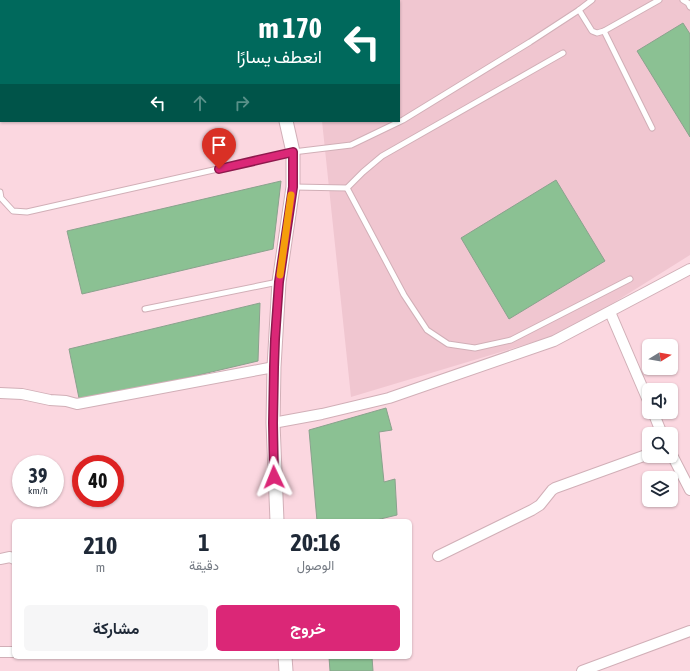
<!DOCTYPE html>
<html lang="ar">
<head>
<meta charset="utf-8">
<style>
	body { margin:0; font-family:"Asap Condensed",Vazirmatn,sans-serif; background:#f6f6f7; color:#1f2937; direction:rtl; height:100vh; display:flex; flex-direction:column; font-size:15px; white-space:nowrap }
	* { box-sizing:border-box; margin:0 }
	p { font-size:13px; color:#747a83 }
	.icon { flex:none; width:22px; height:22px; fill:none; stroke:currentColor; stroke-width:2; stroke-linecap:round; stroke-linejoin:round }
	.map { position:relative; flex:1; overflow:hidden; direction:ltr }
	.sheet { position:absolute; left:12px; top:519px; width:400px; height:140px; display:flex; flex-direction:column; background:#fff; border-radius:6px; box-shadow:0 1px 3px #0004; direction:rtl }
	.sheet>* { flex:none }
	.guide { position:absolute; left:0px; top:0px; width:400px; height:122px; box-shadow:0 1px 3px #0004; direction:rtl; background:#00695c; color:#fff; overflow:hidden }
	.needle { width:26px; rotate:79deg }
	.fabs { position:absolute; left:642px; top:339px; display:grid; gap:8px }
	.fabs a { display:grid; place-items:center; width:36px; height:36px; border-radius:6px; background:#fff; box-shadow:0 1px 3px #0004; font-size:20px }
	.speed { position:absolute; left:12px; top:455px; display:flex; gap:8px; font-size:20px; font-weight:700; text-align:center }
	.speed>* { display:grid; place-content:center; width:52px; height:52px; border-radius:50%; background:#fff; box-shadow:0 1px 3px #0004; line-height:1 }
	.speed small { font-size:10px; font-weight:400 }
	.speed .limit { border:6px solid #d22; background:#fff; color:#111 }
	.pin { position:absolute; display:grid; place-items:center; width:34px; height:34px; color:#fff; margin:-41px -17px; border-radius:50% 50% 50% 0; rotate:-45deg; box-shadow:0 0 4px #0007 }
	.pin .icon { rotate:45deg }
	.me { position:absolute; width:44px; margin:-22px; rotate:358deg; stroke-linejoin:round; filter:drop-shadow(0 0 3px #0008) }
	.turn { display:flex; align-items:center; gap:14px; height:84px; padding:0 12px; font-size:18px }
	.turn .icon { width:52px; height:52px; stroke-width:2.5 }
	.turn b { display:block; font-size:28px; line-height:34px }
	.lanes { display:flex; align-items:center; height:38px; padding:0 12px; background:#0003; justify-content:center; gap:20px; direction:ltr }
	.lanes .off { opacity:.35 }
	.eta { display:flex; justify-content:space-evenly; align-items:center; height:68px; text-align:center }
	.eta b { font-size:24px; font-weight:700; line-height:28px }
	.button { display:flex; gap:8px; margin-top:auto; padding:8px 12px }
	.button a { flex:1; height:46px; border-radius:6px; background:#db2777; color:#fff; font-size:16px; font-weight:700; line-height:46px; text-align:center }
	.button a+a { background:#f6f6f7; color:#1f2937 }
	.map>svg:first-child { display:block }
</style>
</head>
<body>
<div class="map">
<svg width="690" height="671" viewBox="0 0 690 671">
	<rect width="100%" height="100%" fill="#fbd7e0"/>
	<path fill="#f0c6d0" d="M309,0H690V255L567,332L351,397L322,121H399V1H309Z"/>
	<g fill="#8bc193" stroke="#8aa28d">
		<path d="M3,0H62L57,1H3Z"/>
		<path d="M683,23L690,34V137L637,51Z"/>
		<path d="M556,180L605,261L509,319L461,238Z"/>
		<path d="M281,181L273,249L82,294L67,231Z"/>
		<path d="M260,303L258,361L80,403L69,349Z"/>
		<path d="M386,408L392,430L379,432L384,482L395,479L397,515L372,521H317L309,430Z"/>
		<path d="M329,657H372L373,671H330Z"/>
	</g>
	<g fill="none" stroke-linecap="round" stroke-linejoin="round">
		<defs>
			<g id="service">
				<path d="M117,0V1"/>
				<path d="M683,0L688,3L690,7"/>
				<path d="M579,10L592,31L597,33L604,31L659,0"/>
				<path d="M0,23H1"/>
				<path d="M604,31L652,128"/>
				<path d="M294,187L347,188L363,172L382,156L563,53"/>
				<path d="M347,188L404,295L427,330L448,344L475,348L511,340L630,279"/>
				<path d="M0,192L1,198L13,211L27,212L293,152L351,145L403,120L530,42L579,10L592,0"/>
				<path d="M145,309L278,282"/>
			</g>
			<g id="minor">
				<path d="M610,312L649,403"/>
				<path d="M0,393L22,394L50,400L66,401L77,404L274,367"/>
				<path d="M653,412L662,434"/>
				<path d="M273,423L322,414L389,398L554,341L690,269"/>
				<path d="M671,453L690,490"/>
				<path d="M438,556L532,510L540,505L552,490L555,488L649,454"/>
				<path d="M0,559L10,557L14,559"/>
				<path d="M0,652H14"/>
				<path d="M582,671L690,631"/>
			</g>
			<g id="tertiary">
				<path d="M248,0L249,1"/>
				<path d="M277,521L273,423L274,367L279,282L293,187V152L286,121"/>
				<path d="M285,657L286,671"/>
			</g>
		</defs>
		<use href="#service" stroke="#d1afb7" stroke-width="7"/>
		<use href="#minor" stroke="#d1afb7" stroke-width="12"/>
		<use href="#tertiary" stroke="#d1afb7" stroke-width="15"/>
		<use href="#service" stroke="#fff" stroke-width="5"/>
		<use href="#minor" stroke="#fff" stroke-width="10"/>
		<use href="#tertiary" stroke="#fff" stroke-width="13"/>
	</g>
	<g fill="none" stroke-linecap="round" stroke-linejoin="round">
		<defs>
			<path id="route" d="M219,169L293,152V187L279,282L275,339L274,367L273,423L274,477"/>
		</defs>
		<use href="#route" stroke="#8e194d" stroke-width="10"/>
		<use href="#route" stroke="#db2777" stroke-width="7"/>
		<path stroke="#f59e0b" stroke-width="7" d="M280,275L291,195"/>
	</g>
</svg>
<div class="fabs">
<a><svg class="needle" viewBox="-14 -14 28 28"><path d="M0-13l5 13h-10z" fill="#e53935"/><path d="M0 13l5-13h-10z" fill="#747a83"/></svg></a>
<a><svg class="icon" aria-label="sound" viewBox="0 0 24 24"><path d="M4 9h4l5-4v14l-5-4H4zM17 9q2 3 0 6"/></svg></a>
<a><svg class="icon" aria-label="search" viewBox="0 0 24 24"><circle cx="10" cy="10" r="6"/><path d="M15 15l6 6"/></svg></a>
<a><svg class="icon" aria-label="layers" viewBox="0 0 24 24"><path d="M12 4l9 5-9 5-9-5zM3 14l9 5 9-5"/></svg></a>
</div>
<div class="speed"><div>39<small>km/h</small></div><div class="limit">40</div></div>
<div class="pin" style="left:219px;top:169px;background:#d93025"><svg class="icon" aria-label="arrive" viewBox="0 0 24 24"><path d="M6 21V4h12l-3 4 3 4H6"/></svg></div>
<svg class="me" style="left:274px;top:477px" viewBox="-20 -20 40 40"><path d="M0-17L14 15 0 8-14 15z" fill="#db2777" stroke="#fff" stroke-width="4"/></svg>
<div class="guide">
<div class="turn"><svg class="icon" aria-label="left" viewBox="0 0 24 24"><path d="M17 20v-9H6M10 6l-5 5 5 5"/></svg><div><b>170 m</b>انعطف يسارًا</div></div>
<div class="lanes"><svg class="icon" aria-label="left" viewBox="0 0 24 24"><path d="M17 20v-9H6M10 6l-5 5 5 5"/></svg><svg class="icon off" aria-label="ahead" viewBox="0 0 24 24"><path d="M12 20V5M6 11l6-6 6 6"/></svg><svg class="icon off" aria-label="right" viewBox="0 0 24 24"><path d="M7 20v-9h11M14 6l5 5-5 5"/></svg></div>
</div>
<section class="sheet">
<div class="eta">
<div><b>20:16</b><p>الوصول</p></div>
<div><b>1</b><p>دقيقة</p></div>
<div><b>210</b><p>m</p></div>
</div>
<div class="button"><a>خروج</a><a>مشاركة</a></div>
</section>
</div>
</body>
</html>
